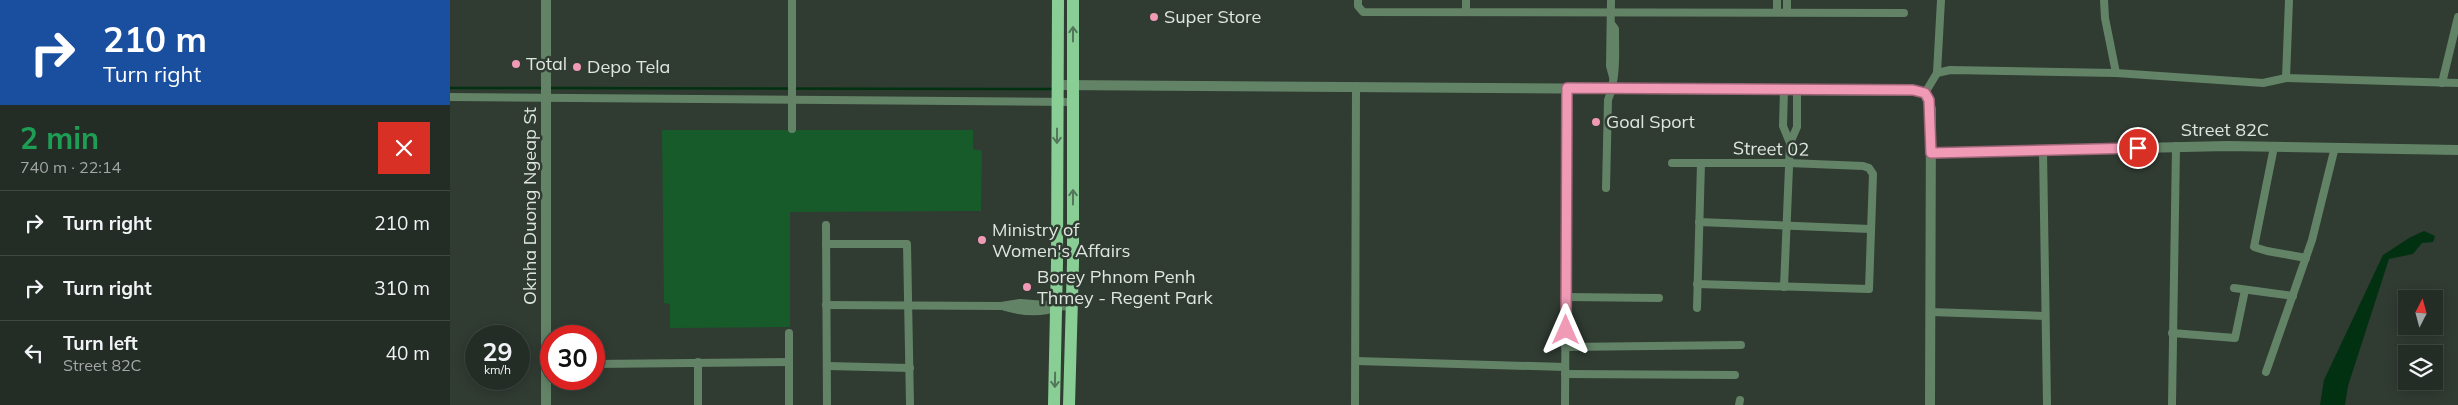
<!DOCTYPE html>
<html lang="en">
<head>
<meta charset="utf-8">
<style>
	body { margin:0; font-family:Mulish,sans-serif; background:#303832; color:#f1f3f6; height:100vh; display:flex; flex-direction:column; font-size:19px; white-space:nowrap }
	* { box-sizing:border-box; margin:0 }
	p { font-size:16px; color:#a3a7a7 }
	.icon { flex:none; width:28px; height:28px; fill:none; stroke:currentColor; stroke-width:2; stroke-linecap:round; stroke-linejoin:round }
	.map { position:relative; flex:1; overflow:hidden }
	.drawer { display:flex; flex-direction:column; background:#242c26; width:450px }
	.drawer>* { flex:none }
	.banner { background:#1a4fa0; color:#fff; overflow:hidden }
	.needle { width:32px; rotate:6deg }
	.fabs { position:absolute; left:1948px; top:290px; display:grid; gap:10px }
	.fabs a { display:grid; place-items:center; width:45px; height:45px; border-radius:0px; background:#242c26; box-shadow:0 2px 12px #0003,0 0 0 1px #414843; font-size:25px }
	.speed { position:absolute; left:15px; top:325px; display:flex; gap:10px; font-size:25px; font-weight:700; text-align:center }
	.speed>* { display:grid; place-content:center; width:65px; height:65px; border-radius:50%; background:#242c26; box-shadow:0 2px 12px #0003,0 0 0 1px #414843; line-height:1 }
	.speed small { font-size:12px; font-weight:400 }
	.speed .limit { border:8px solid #d22; background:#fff; color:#111 }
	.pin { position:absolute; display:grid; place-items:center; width:42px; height:42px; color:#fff; margin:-21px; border:2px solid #fff; border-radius:50%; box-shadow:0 1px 5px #0007 }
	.me { position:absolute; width:55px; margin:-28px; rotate:0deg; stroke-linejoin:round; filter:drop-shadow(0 0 4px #0008) }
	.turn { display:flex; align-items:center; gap:18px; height:105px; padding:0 20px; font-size:22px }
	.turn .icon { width:65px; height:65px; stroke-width:2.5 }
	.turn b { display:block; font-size:35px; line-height:42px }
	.round { display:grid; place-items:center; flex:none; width:52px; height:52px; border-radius:0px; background:#303832 }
	.headline { display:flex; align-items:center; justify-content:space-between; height:85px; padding:0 20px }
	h1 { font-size:30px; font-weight:700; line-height:38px; color:#1e9e55 }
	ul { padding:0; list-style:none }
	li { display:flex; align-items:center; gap:15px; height:65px; padding:0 20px; border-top:1px solid #414843 }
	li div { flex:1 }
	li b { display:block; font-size:19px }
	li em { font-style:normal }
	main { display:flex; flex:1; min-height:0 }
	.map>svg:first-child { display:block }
</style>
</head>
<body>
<main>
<section class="drawer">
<div class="banner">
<div class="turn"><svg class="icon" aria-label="right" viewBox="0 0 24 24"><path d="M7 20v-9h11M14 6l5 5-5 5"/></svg><div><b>210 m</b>Turn right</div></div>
</div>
<div class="headline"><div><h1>2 min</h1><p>740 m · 22:14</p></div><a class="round" style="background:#d93025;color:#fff"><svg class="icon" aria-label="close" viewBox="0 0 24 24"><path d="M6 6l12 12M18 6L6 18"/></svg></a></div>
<ul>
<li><svg class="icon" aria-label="right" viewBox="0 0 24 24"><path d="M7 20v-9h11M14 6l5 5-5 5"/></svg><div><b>Turn right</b></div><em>210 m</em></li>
<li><svg class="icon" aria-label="right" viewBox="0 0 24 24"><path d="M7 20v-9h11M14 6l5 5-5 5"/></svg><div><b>Turn right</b></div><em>310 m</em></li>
<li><svg class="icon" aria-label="left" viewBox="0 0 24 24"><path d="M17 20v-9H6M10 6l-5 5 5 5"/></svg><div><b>Turn left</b><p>Street 82C</p></div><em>40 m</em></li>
</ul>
</section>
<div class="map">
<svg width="2008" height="405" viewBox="0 0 2008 405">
	<rect width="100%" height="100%" fill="#303b32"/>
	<path fill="#185b2a" d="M212,130H523V149L532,151L531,211L340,212V327L220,328V304L214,303Z"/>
	<path fill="#023111" d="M1974,231L1985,236L1983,242L1972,243L1963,254L1939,259L1898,386L1895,405H1870L1874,380L1933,255L1959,238Z"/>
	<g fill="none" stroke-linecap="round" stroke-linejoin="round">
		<g stroke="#023111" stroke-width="2.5">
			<path d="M0,88H93"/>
			<path d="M99,88L601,89"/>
		</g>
		<g stroke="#638367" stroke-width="8">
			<path d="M908,0V6L913,12L1454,13"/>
			<path d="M1016,0V12"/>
			<path d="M1161,0L1160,66L1163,77"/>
			<path d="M1327,0V12"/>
			<path d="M1337,0V12"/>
			<path d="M1654,0L1655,18L1666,73"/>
			<path d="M1487,73L1500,70L1666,73L1813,83L1836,78L2008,83"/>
			<path d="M1836,78L1839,0"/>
			<path d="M1992,83L2008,17"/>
			<path d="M1334,89L1333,126L1340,143"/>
			<path d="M1475,93L1487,73L1491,0"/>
			<path d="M0,97L623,102"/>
			<path d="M342,129V0"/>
			<path d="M1824,147L1804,247L1817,251L1856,258"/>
			<path d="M1593,151L1597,405"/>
			<path d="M1222,163H1339L1413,166L1419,168L1423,174L1419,289L1247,284"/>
			<path d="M1156,188L1158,100C1167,78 1165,52 1165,29L1162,25"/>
			<path d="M1249,222L1420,229"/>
			<path d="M376,225L377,405"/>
			<path d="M376,244H457L460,405"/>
			<path d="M1334,287L1340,143L1347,127V89"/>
			<path d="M1784,288L1843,296"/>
			<path d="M1116,297L1209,298"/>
			<path d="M376,305L551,306L570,303L622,307"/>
			<path d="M555,307C573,312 590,314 607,307"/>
			<path d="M1247,308L1251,163"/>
			<path d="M1480,312L1595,316"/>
			<path d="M1722,333L1785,338L1795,290"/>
			<path d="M1115,347L1291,345"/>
			<path d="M906,361L1115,367"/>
			<path d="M248,362V405"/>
			<path d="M144,364L339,362"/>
			<path d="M377,366L460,368"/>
			<path d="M1816,372L1862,240L1885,147"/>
			<path d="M1115,374L1285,375"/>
			<path d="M339,405V333"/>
			<path d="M905,405L906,86"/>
			<path d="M1115,405L1117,88"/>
			<path d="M1289,405L1290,400"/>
			<path d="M1722,405L1726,146"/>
		</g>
		<g stroke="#638367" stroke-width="10">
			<path d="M608,85L1469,91L1475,93L1481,109L1480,405"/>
			<path d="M1481,153L1777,146L2008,150"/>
			<path d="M96,405V0"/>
		</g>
		<g stroke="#89ce95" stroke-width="12">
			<path d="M604,405L607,263L608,0"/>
			<path d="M619,405L623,263V0"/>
		</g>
	</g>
	<defs><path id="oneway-shaft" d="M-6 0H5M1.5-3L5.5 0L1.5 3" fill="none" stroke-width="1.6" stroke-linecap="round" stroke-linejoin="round" transform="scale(1.25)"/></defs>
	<g stroke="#54765a">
		<use href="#oneway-shaft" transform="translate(623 34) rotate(-90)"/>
		<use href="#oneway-shaft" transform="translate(607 136) rotate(90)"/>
		<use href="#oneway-shaft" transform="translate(623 197) rotate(-90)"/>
		<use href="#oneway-shaft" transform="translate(605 380) rotate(91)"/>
	</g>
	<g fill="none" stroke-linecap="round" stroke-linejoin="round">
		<defs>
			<path id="route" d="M1116,330L1117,88L1463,90L1475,93L1479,100L1481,153L1688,148"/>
		</defs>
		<use href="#route" stroke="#9c6476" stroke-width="12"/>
		<use href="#route" stroke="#f09ab6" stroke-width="9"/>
	</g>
	<g fill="#f09ab6" stroke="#303b32" stroke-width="2">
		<circle cx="704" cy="17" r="5"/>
		<circle cx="66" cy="64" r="5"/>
		<circle cx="127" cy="67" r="5"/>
		<circle cx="1146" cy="122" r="5"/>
		<circle cx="532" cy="240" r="5"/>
		<circle cx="577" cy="287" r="5"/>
	</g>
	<g text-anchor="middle" stroke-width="5" stroke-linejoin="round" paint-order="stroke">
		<g font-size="18" fill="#dfe6e0" stroke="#303b32" text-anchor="start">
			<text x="714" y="23">Super Store</text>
			<text x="76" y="70">Total</text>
			<text x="137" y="73">Depo Tela</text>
			<text x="1156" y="128">Goal Sport</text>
			<text x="542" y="236">Ministry of<tspan x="542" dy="21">Women's Affairs</tspan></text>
			<text x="587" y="283">Borey Phnom Penh<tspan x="587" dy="21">Thmey - Regent Park</tspan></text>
		</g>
		<g font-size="18" fill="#dfe6e0" stroke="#303b32">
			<text x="1775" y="136">Street 82C</text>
			<text transform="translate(1321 149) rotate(1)" y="6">Street 02</text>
			<text transform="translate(80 206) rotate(-90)" y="6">Oknha Duong Ngeap St</text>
		</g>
	</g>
</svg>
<div class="fabs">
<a><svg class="needle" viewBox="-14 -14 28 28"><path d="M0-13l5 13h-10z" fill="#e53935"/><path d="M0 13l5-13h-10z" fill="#a3a7a7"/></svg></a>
<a><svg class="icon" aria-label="layers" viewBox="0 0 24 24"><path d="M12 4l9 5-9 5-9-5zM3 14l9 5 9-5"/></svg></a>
</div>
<div class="speed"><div>29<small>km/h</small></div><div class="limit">30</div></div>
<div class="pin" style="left:1688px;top:148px;background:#d93025"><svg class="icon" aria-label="arrive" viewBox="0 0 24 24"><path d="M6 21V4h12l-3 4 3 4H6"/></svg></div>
<svg class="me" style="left:1116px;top:330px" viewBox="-20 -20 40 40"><path d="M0-17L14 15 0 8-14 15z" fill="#f09ab6" stroke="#fff" stroke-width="4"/></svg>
</div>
</main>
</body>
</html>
